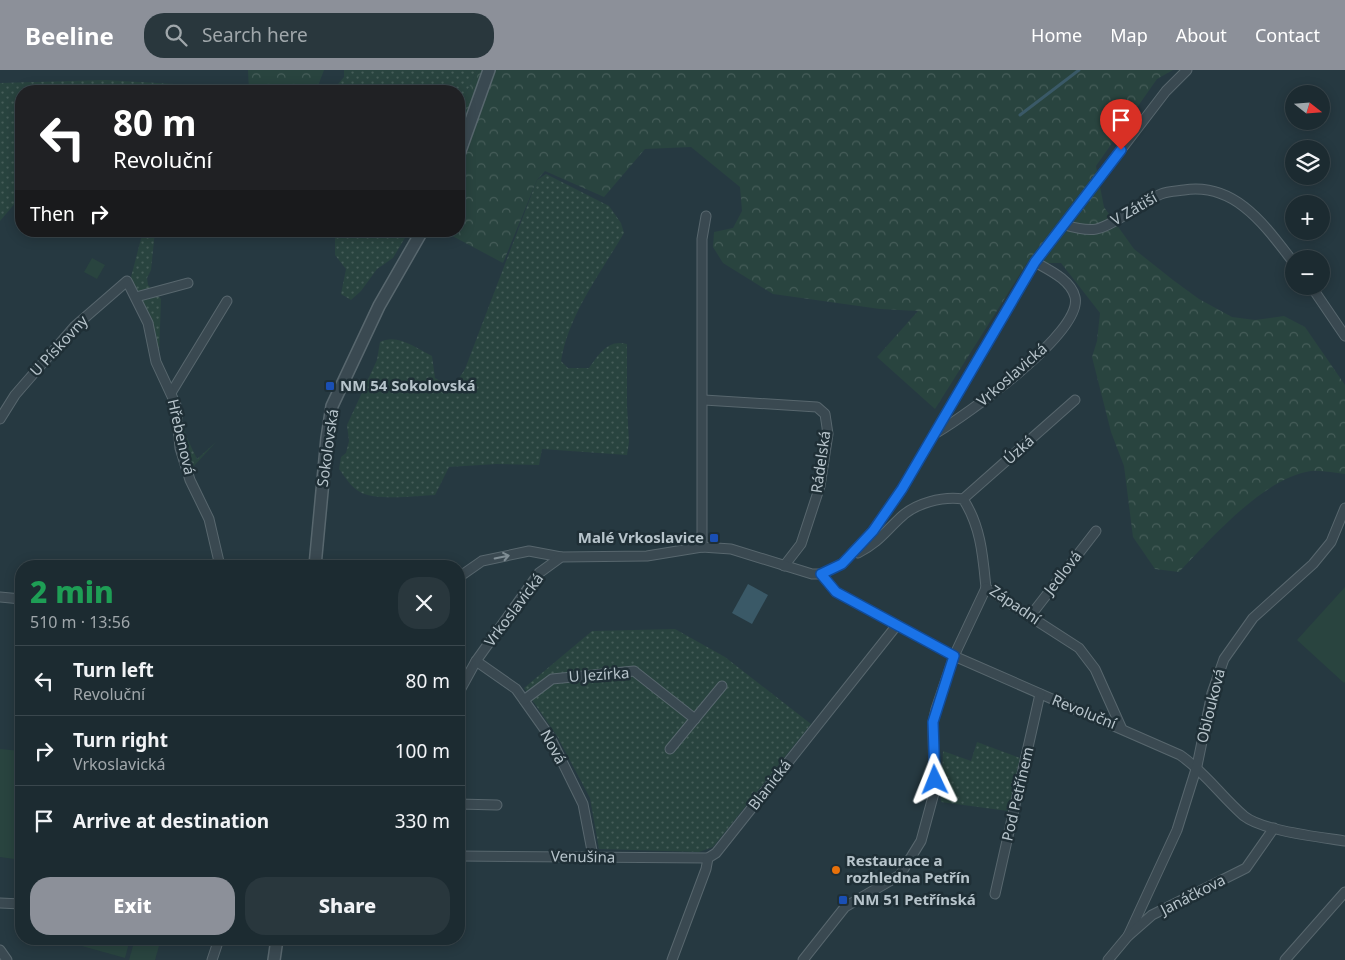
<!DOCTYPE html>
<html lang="en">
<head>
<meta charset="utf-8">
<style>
	body { margin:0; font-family:"Noto Sans",sans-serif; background:#29373d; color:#f1f3f6; height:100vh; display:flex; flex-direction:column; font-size:19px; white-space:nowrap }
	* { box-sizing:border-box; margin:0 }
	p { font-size:16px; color:#a0a7ab }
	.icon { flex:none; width:28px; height:28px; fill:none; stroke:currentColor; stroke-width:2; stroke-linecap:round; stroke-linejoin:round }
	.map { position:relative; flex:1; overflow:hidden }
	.drawer { position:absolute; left:15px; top:490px; width:450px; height:385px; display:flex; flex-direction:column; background:#1c2b31; border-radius:20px; box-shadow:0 2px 12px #0003,0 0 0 1px #3a474d }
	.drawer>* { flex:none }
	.top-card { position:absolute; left:15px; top:15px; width:450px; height:152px; border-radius:20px; box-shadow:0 2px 12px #0003,0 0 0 1px #3a474d; background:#202124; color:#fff; overflow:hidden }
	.needle { width:32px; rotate:107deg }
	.tools { position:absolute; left:1285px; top:15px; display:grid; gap:10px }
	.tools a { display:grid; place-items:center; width:45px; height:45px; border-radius:50%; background:#1c2b31; box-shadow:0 2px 12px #0003,0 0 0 1px #3a474d; font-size:25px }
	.pin { position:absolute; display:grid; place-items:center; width:42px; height:42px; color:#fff; margin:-51px -21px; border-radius:50% 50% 50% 0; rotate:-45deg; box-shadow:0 0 5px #0007 }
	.pin .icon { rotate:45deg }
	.me { position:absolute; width:55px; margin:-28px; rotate:358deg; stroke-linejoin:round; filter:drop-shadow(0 0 4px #0008) }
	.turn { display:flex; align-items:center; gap:18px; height:105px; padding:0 15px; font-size:22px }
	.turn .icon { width:65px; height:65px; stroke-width:2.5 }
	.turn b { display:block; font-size:35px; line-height:42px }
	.then { display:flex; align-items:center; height:48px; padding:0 15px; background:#0003; gap:10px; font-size:19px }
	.round { display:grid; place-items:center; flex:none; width:52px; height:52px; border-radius:20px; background:#29373d }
	.summary { display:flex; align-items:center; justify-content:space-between; height:85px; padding:0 15px }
	h1 { font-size:30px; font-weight:800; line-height:38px; color:#1e9e55 }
	.action { display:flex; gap:10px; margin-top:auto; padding:10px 15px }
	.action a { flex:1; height:58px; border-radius:20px; background:#8c9099; color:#fff; font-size:20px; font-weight:800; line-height:58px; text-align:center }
	.action a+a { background:#29373d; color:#f1f3f6 }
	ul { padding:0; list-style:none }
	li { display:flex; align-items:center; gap:15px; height:70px; padding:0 15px; border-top:1px solid #3a474d }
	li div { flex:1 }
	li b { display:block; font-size:19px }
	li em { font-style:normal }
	header { display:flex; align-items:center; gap:30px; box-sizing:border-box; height:70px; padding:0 25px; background:#8c9099; color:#fff }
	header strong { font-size:24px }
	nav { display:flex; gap:28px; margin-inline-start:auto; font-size:18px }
	.search { width:350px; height:45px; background:#29373d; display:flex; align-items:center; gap:12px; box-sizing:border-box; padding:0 18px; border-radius:20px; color:#a0a7ab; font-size:19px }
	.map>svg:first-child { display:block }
</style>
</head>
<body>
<header>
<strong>Beeline</strong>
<div class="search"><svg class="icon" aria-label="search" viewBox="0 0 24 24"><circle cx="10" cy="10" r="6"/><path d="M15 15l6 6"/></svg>Search here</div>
<nav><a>Home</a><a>Map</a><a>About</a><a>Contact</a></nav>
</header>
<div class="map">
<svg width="1345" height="890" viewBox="0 0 1345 890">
	<defs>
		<pattern id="green-dots" width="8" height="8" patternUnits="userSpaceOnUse" patternTransform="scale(1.25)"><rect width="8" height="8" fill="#29443f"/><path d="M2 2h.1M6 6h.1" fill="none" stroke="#465d59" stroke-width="1.8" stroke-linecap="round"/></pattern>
		<pattern id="forest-crowns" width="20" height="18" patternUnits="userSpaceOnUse" patternTransform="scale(1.25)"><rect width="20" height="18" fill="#29443f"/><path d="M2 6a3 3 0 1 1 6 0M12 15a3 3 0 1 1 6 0" fill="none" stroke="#465d59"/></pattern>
	</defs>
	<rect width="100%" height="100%" fill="#263941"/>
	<g fill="url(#green-dots)">
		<path d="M344,0H477L459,39V21H332L344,7Z"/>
		<path d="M105,10L174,14L187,21H21V133L17,131L0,151V13Z"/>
		<path d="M546,104L609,136L621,153L624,163C600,204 569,244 561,291L568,298H589C599,284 608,269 627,274V336L629,372L627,385L542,379L539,395L496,394L449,397L435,425C416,426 375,431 360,422C351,417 345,407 339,399L341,387L346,383L349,371L347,355L377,290L380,272C397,263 416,278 432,286L435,308L449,316L456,313L465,299L537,110Z"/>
		<path d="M143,161H155L151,200L147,208L148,215L161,229L159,286L180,336L186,366L197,389L216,372L193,397L130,211Z"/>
		<path d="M335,161H409L393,188L377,199L361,221L351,230L341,224L346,199L335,185Z"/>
		<path d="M675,559L725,587L811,654L713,777L699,782L599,779L590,728L557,666L524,618L592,561Z"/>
		<path d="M977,672L1020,688L1008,741L941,732L943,681L971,691Z"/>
	</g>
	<g fill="url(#forest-crowns)">
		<path d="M248,0H324L316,21H249Z"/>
		<path d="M477,0H1173L1157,9L1096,96L1104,137L1134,179L1173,210L1199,229L1232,247L1255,250L1284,246L1305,257L1345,315V404C1334,403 1322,400 1311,401C1263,408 1211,469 1179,502L1155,499L1133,467L1124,396L1111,362L1092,287L1097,271L1100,243L1061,193H1027L935,339L877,287L918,241L880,239L773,224L723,193L713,177L714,162L733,158L742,141L740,117L691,77L645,79L604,127L545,101L537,110L503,193L443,161H459V39Z"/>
	</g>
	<g fill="#29443f">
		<path d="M92,188L105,195L97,209L84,202Z"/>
		<path d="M1345,517V612L1344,613L1297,570Z"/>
		<path d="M0,679L21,681V790L0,787Z"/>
		<path d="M72,869H130L125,888L71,873Z"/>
		<path d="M135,869H161L155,890H129Z"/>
	</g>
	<path fill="#3a5967" d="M748,514L768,525L752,554L732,543Z"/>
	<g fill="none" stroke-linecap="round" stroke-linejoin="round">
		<path stroke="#3a5967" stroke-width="3" d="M1020,45L1079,0"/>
		<defs>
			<g id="minor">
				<path d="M1065,155C1099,165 1102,158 1132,141C1141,135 1151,128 1161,124C1168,121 1177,121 1184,120C1236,112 1266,157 1294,193"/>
				<path d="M1311,216L1345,266"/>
				<path d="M136,227L188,213"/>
				<path d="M171,323L227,231"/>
				<path d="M704,330L817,337L825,344L828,364L820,416L801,474L784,496"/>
				<path d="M0,349L15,325L74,257L127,211L148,253L156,292L176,335L180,378L190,410L209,449L220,496"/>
				<path d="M936,363C965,346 1084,262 1075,227C1071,210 1049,200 1035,192"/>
				<path d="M963,429L1075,330"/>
				<path d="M702,477V169L706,146"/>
				<path d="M858,483C879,472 884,463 900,448C915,433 943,426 963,429C981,456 983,487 986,518"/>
				<path d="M821,504L836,522L954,586L1180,685C1205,702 1221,726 1244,746C1263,761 1320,767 1345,771"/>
				<path d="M459,507L482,491L529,481L561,487"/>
				<path d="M986,518L1079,578L1095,599L1121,657"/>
				<path d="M0,527L21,529"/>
				<path d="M1031,545L1096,461"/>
				<path d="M476,591L516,619L550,667L583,734L593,786"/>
				<path d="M459,622L476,591L539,503L561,487L647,486L702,477L731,479L812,504H821L842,494L873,461L902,419L1035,192L1166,21L1187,0"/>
				<path d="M524,630L552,609L634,601L695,649"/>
				<path d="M670,679L722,616"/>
				<path d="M459,734L497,735"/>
				<path d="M459,786L708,788L716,783L897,555"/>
				<path d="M995,824L1040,624"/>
				<path d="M0,833L21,834"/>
				<path d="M1128,866L1177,760L1197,696L1212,623L1224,589L1253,548L1313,494L1331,472L1345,438"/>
				<path d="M0,880L7,890"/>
				<path d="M212,890L219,869"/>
				<path d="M672,890L706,799L708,788"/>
				<path d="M803,890L845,837L900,805L921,771L934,723L933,652L936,639L954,586L986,518"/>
				<path d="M1108,890L1128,866L1152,845L1246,798L1274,758"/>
				<path d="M1285,890L1345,822"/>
			</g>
			<g id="tertiary">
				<path d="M459,84L489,0"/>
				<path d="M315,496L327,368L332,336L379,236L422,161"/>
				<path d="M274,890L277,869"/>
			</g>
		</defs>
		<use href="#minor" stroke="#58676e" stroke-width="11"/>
		<use href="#tertiary" stroke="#58676e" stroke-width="14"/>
		<use href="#minor" stroke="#3a4951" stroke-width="9"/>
		<use href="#tertiary" stroke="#3a4951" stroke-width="11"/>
	</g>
	<defs><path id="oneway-shaft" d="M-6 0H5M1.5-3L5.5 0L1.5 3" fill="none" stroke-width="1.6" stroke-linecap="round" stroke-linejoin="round" transform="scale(1.25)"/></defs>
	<use stroke="#7f8d94" href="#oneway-shaft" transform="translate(502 487) rotate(-12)"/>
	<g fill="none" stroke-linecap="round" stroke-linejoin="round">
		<defs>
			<path id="route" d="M935,710L933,652L954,586L836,522L821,504L842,494L873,461L902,419L1035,192L1121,80"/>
		</defs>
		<use href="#route" stroke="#114b97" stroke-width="12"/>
		<use href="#route" stroke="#1a73e8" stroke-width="9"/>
	</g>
	<g fill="#1a4fb4" stroke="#1f2f36" stroke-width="2">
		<rect x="325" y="311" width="10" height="10" rx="2.5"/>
		<rect x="709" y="463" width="10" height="10" rx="2.5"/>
		<rect x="838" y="825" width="10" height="10" rx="2.5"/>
	</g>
	<circle fill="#e8710a" stroke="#1f2f36" stroke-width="2" cx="836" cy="800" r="5"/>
	<g text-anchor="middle" stroke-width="5" stroke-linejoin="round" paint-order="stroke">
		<g font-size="15" fill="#b7c4cb" stroke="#1f2f36">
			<text transform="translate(1134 139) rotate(-30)" y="5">V Zátiší</text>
			<text transform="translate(59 276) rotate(-47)" y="5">U Pískovny</text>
			<text transform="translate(1012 305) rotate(-41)" y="5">Vrkoslavická</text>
			<text transform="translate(181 367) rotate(77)" y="5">Hřebenová</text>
			<text transform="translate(328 378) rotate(-82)" y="5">Sokolovská</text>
			<text transform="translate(1019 380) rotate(-42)" y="5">Úzká</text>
			<text transform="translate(821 392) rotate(-82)" y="5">Rádelská</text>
			<text transform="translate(1063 503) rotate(-52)" y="5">Jedlová</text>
			<text transform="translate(1015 535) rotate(34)" y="5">Západní</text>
			<text transform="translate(514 540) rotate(-53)" y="5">Vrkoslavická</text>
			<text transform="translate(599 605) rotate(-4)" y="5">U Jezírka</text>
			<text transform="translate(1211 636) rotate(-76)" y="5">Oblouková</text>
			<text transform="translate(1084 642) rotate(22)" y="5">Revoluční</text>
			<text transform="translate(553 677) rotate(61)" y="5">Nová</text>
			<text transform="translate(770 715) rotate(-52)" y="5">Blanická</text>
			<text transform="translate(1018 724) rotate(-77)" y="5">Pod Petřínem</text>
			<text transform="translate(583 787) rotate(1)" y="5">Venušina</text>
			<text transform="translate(1193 825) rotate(-27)" y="5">Janáčkova</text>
		</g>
		<g font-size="15" font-weight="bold" fill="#b7c4cb" stroke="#1f2f36" text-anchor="start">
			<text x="340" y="321">NM 54 Sokolovská</text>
			<text x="704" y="473" text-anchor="end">Malé Vrkoslavice</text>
			<text x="846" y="796">Restaurace a<tspan x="846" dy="17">rozhledna Petřín</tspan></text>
			<text x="853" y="835">NM 51 Petřínská</text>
		</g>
	</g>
</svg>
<div class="tools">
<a><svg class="needle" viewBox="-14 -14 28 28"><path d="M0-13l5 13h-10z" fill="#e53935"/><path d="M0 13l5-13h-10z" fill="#a0a7ab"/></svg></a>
<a><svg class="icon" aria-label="layers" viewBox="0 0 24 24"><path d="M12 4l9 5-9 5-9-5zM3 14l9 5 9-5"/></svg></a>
<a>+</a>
<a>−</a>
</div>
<div class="pin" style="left:1121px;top:80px;background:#d93025"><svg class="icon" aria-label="arrive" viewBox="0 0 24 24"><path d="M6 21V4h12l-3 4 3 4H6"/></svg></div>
<svg class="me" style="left:935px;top:710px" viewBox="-20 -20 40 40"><path d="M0-17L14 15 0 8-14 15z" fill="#1a73e8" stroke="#fff" stroke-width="4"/></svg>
<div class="top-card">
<div class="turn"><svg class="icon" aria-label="left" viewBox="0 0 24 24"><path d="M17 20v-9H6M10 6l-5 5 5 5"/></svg><div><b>80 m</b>Revoluční</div></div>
<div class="then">Then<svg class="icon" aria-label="right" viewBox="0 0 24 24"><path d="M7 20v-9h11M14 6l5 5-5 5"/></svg></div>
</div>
<section class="drawer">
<div class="summary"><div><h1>2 min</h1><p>510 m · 13:56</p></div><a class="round"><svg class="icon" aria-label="close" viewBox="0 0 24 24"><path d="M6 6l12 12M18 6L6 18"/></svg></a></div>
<ul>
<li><svg class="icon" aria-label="left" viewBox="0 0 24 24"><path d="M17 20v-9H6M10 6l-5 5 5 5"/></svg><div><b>Turn left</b><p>Revoluční</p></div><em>80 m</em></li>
<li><svg class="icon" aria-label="right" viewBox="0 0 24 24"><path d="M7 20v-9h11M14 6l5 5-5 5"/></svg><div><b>Turn right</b><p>Vrkoslavická</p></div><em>100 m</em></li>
<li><svg class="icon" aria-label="arrive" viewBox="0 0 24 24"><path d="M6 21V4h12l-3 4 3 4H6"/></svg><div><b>Arrive at destination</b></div><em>330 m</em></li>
</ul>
<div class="action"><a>Exit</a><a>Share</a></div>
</section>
</div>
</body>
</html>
